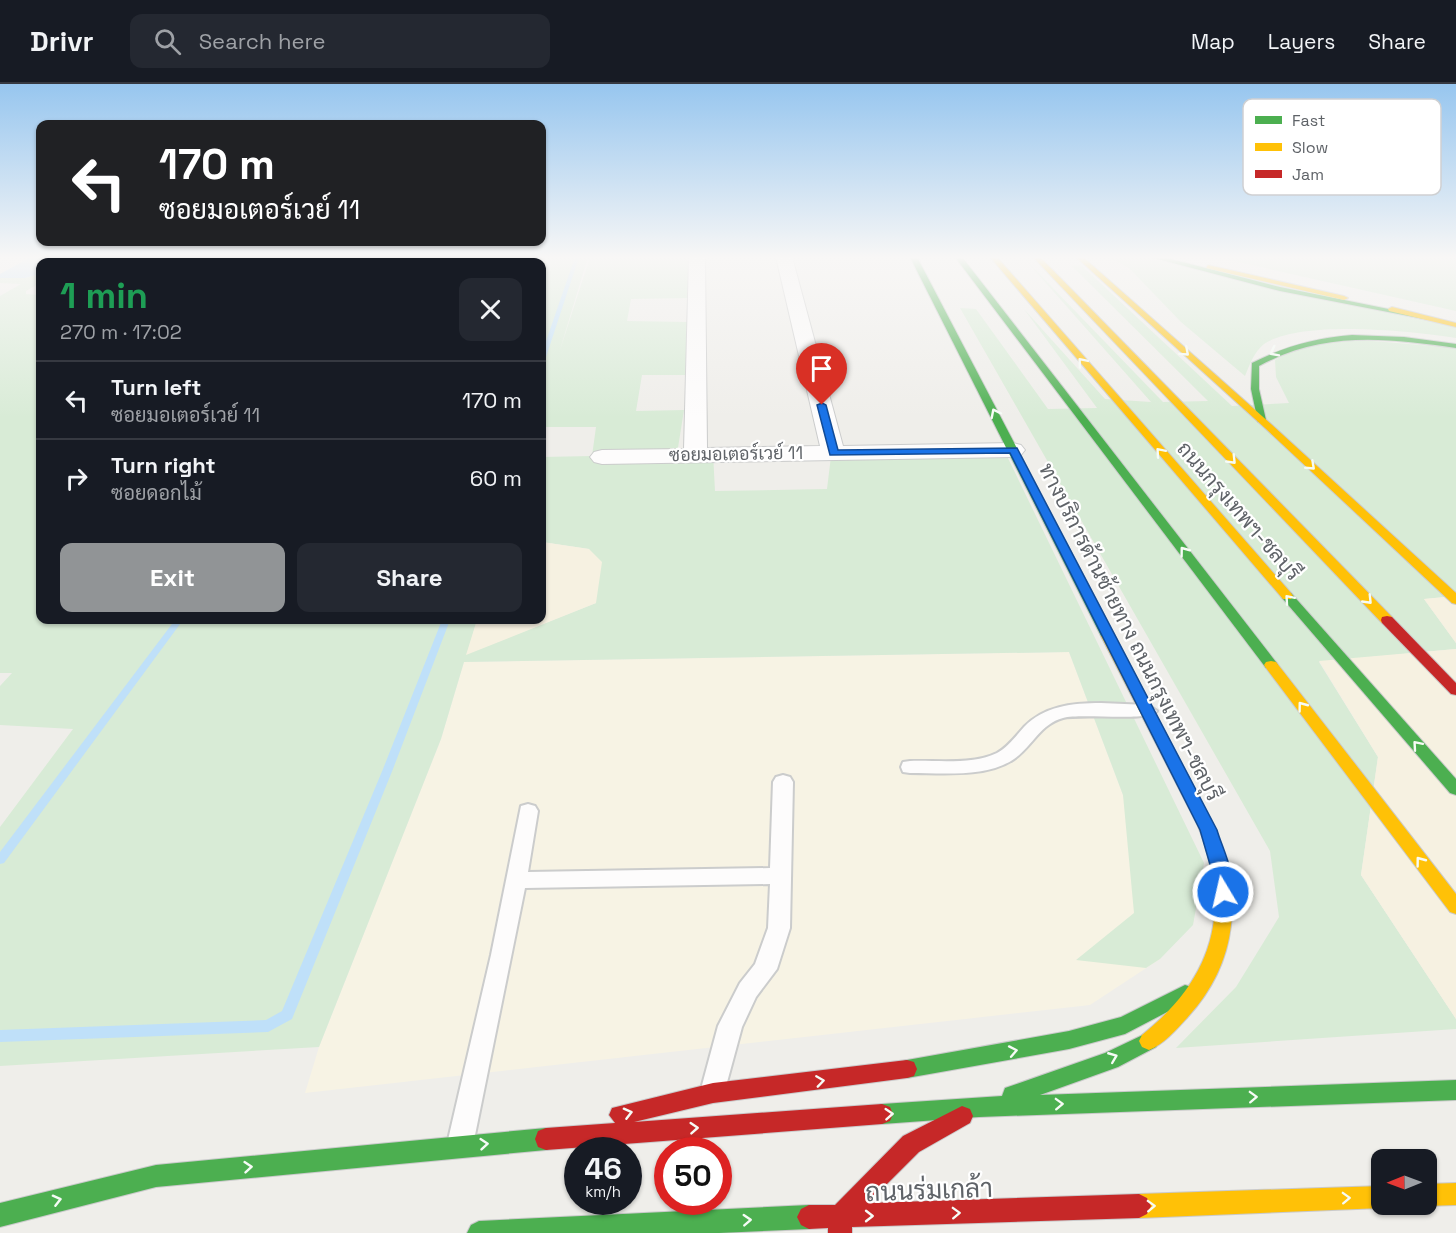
<!DOCTYPE html>
<html lang="en">
<head>
<meta charset="utf-8">
<style>
	body { margin:0; font-family:"Space Grotesk",Sarabun,sans-serif; background:#242831; color:#f1f3f6; height:100vh; display:flex; flex-direction:column; font-size:22px; white-space:nowrap }
	* { box-sizing:border-box; margin:0 }
	p { font-size:20px; color:#9ea1a6 }
	.icon { flex:none; width:33px; height:33px; fill:none; stroke:currentColor; stroke-width:2; stroke-linecap:round; stroke-linejoin:round }
	.map { position:relative; flex:1; overflow:hidden }
	.drawer { position:absolute; left:36px; top:174px; width:510px; height:366px; display:flex; flex-direction:column; background:#171b24; border-radius:12px; box-shadow:0 2px 4px #0004 }
	.drawer>* { flex:none }
	.hud { position:absolute; left:36px; top:36px; width:510px; height:126px; border-radius:12px; box-shadow:0 2px 4px #0004; background:#202124; color:#fff; overflow:hidden }
	.needle { width:39px; rotate:269deg }
	.buttons { position:absolute; left:1371px; top:1065px; display:grid; gap:12px }
	.buttons a { display:grid; place-items:center; width:66px; height:66px; border-radius:12px; background:#171b24; box-shadow:0 2px 4px #0004; font-size:30px }
	.speed { position:absolute; left:564px; top:1053px; display:flex; gap:12px; font-size:30px; font-weight:700; text-align:center }
	.speed>* { display:grid; place-content:center; width:78px; height:78px; border-radius:50%; background:#171b24; box-shadow:0 2px 4px #0004; line-height:1 }
	.speed small { font-size:15px; font-weight:400 }
	.speed .limit { border:9px solid #d22; background:#fff; color:#111 }
	.pin { position:absolute; display:grid; place-items:center; width:51px; height:51px; color:#fff; margin:-62px -26px; border-radius:50% 50% 50% 0; rotate:-45deg; box-shadow:0 0 6px #0007 }
	.pin .icon { rotate:45deg }
	.me { position:absolute; width:66px; margin:-33px; rotate:351deg; stroke-linejoin:round; filter:drop-shadow(0 0 4px #0008) }
	.turn { display:flex; align-items:center; gap:21px; height:126px; padding:0 24px; font-size:27px }
	.turn .icon { width:78px; height:78px; stroke-width:2.5 }
	.turn b { display:block; font-size:42px; line-height:51px }
	.round { display:grid; place-items:center; flex:none; width:63px; height:63px; border-radius:12px; background:#242831 }
	.headline { display:flex; align-items:center; justify-content:space-between; height:102px; padding:0 24px }
	h1 { font-size:36px; font-weight:600; line-height:45px; color:#1e9e55 }
	.cta { display:flex; gap:12px; margin-top:auto; padding:12px 24px }
	.cta a { flex:1; height:69px; border-radius:12px; background:#919496; color:#fff; font-size:24px; font-weight:600; line-height:69px; text-align:center }
	.cta a+a { background:#242831; color:#f1f3f6 }
	ul { padding:0; list-style:none }
	li { display:flex; align-items:center; gap:18px; height:78px; padding:0 24px; border-top:2px solid #363941 }
	li div { flex:1 }
	li b { display:block; font-size:22px }
	li em { font-style:normal }
	header { display:flex; align-items:center; gap:36px; box-sizing:border-box; height:84px; padding:0 30px; background:#171b24; border-bottom:2px solid #363941 }
	header strong { font-size:28px }
	nav { display:flex; gap:33px; margin-inline-start:auto; font-size:21px }
	.search { width:420px; height:54px; background:#242831; display:flex; align-items:center; gap:15px; box-sizing:border-box; padding:0 21px; border-radius:12px; color:#9ea1a6; font-size:22px }
	.map>svg:first-child { display:block }
</style>
</head>
<body>
<header>
<strong>Drivr</strong>
<div class="search"><svg class="icon" aria-label="search" viewBox="0 0 24 24"><circle cx="10" cy="10" r="6"/><path d="M15 15l6 6"/></svg>Search here</div>
<nav><a>Map</a><a>Layers</a><a>Share</a></nav>
</header>
<div class="map">
<svg width="1456" height="1149" viewBox="0 0 1456 1149">
	<rect width="100%" height="100%" fill="#efeeea"/>
	<path fill="#f7f3e4" d="M1069,568L1123,711L1160,875L1090,921L305,1009L319,963L441,655L464,578Z"/>
	<g fill="#d8ebd6">
		<path d="M115,173H246L240,178H107Z"/>
		<path d="M320,173H588L559,269L590,173H690L689,214L631,215L627,237L688,238V291H642L636,327L684,326L677,370L713,369L715,407L827,405L832,364L1005,368L1204,779L1193,841L1160,875L1146,884L1076,876L1134,829L1123,711L1069,568L464,578L441,655L319,963L0,982V743L73,645L0,641V602L12,589H0V212L21,200L0,199V194H25L40,190V199L26,207V210L40,211V536H477L467,570L596,519L589,465L542,458V373L592,372L596,343H542V178H315Z"/>
		<path d="M1023,173L1163,318L1208,317L1072,182L1081,181L1232,322L1289,319L1276,293L1275,276L1301,262L1361,256L1456,264V512L1424,515L1456,559V565L1319,578L1378,673L1361,791L1456,935V945L1176,964L1236,903L1279,833L1270,767L960,224L976,225L1048,325L1097,324L1024,225L1105,315L1151,318Z"/>
		<path d="M1146,173L1456,243V254C1412,247 1301,235 1264,260C1254,268 1250,280 1245,292L1181,238L1129,184L1110,174Z"/>
		<path d="M1456,173V227L1216,173Z"/>
	</g>
	<g fill="#f6f1e1">
		<path d="M542,458L589,465L602,478L596,519L466,571L477,536H542Z"/>
		<path d="M1456,512V559L1424,515Z"/>
		<path d="M1456,565V935L1361,791L1378,673L1319,577Z"/>
	</g>
	<g fill="#bfe0f9">
		<path d="M31,173H68L60,178H40V190L25,194H0V190Z"/>
		<path d="M246,173H320L315,178H240Z"/>
	</g>
	<g fill="none" stroke-linecap="round" stroke-linejoin="round">
		<g fill="#bfe0f9" fill-rule="evenodd">
			<path d="M435,173H440L436,178H432Z"/>
			<path d="M575,173H579L545,276L542,278V269Z"/>
			<path d="M175,536H183L4,779L0,780V768Z"/>
			<path d="M442,536H450L393,685L292,935L268,948L0,958V946L266,936L282,927L383,685Z"/>
		</g>
		<defs>
			<g id="lane">
				<path d="M1101,619L1148,621L1157,627C1150,638 1081,629 1063,634C1040,640 1032,663 1014,675C987,694 941,689 910,689L903,688L901,683L903,678L910,677C936,676 973,681 997,669C1008,663 1016,652 1024,643C1044,622 1072,619 1101,619Z"/>
				<path d="M783,691L790,693L793,698L790,844L777,885L756,913L742,943L723,1013L714,1017L705,1013L701,1005L718,942L740,899L755,880L768,844L770,800L525,804L474,1056L470,1065L461,1069L452,1065L448,1056L491,871L521,722L528,720L535,722L538,727L528,788L770,784L773,698L776,693Z"/>
			</g>
			<path id="street" d="M689,173H705L707,364L820,362L776,173H792L843,362L1013,359L1021,361L1025,366L1021,371L1013,373L602,380L594,378L590,373L594,368L602,366L684,365Z"/>
			<g id="fast">
				<path d="M910,173H917L1115,552L1113,555H1103L1101,552Z"/>
				<path d="M955,173H962L1276,578L1278,581L1276,584H1266Z"/>
				<path d="M1150,173H1163L1280,203L1433,234L1429,236L1280,207Z"/>
				<path d="M1352,251L1404,253L1456,260V264C1385,254 1324,247 1259,282V305L1266,336L1258,338L1251,305L1252,279C1285,262 1316,254 1352,251Z"/>
				<path d="M1287,508L1291,509L1456,695V711L1450,709L1283,515L1281,512L1283,509Z"/>
				<path d="M1185,901L1192,903L1195,909L1192,915L1125,950L1069,965L907,994L900,992L897,985L900,978L907,976L1069,947L1121,933Z"/>
				<path d="M1149,948L1156,951L1159,957L1156,963L1118,983L1040,1011L1456,996V1016L979,1033L882,1040L874,1037L871,1030L874,1023L882,1020L1002,1012L1005,1004L1105,969Z"/>
				<path d="M546,1044L554,1047L557,1055L554,1063L546,1066L156,1103L0,1143V1119L156,1081Z"/>
				<path d="M809,1121L817,1125L821,1133L817,1141L809,1145L719,1149H467L471,1141L479,1137Z"/>
			</g>
			<g id="slow">
				<path d="M990,173H997L1291,509L1293,512L1291,515H1283Z"/>
				<path d="M1033,173H1040L1392,533L1393,536L1392,539H1382Z"/>
				<path d="M1076,173H1083L1271,340L1456,509V520L1452,519L1265,344Z"/>
				<path d="M1208,181L1344,212L1348,214L1344,216L1206,184Z"/>
				<path d="M1392,223L1456,239V243L1389,227L1388,225Z"/>
				<path d="M1108,548L1115,552L1214,742C1243,810 1239,878 1187,934C1176,946 1164,960 1149,966L1142,963L1139,957L1142,951C1213,894 1233,828 1198,742L1101,552Z"/>
				<path d="M1271,577L1276,578L1456,810V830L1450,828L1266,584L1264,581L1266,578Z"/>
				<path d="M1456,1099V1121L1426,1122L1421,1120H1426V1100Z"/>
				<path d="M1382,1102V1120H1390L1382,1124L1139,1134L1131,1130L1127,1122L1131,1114L1139,1110Z"/>
			</g>
			<g id="jam">
				<path d="M1387,532L1392,533L1456,599V611L1451,610L1382,539L1381,536L1382,533Z"/>
				<path d="M907,976L914,978L917,985L914,992L907,994L713,1019L634,1038L882,1020L890,1023L893,1030L890,1037L882,1040L546,1066L538,1063L535,1055L538,1047L546,1044L615,1039L609,1031L612,1024L713,999Z"/>
				<path d="M962,1022L970,1025L973,1032L970,1039L919,1068L868,1119L1139,1110L1147,1114L1151,1122L1147,1130L1139,1134L852,1143V1149H828V1144L809,1145L801,1141L797,1133L801,1125L809,1121H835L903,1052Z"/>
			</g>
		</defs>
		<use href="#lane" stroke="#cbcccc" stroke-width="4"/>
		<use href="#street" stroke="#cbcccc" stroke-width="2"/>
		<use href="#fast" stroke="#cacacb" stroke-width="2"/>
		<use href="#slow" stroke="#cacacb" stroke-width="2"/>
		<use href="#jam" stroke="#cacacb" stroke-width="2"/>
		<use href="#lane" fill="#fdfcfc" fill-rule="evenodd"/>
		<use href="#street" fill="#fdfcfc" fill-rule="evenodd"/>
		<use href="#fast" fill="#4caf50" fill-rule="evenodd"/>
		<use href="#slow" fill="#ffc107" fill-rule="evenodd"/>
		<use href="#jam" fill="#c62828" fill-rule="evenodd"/>
	</g>
	<defs><path id="oneway-chevron" d="M-2-3.5L2.5 0L-2 3.5" fill="none" stroke-width="1.6" stroke-linecap="round" stroke-linejoin="round" transform="scale(1.5)"/></defs>
	<g stroke="#f6fbf6">
		<use href="#oneway-chevron" transform="translate(1185 268) rotate(42)"/>
		<use href="#oneway-chevron" transform="translate(1274 268) rotate(153)"/>
		<use href="#oneway-chevron" transform="translate(1082 278) rotate(-130)"/>
		<use href="#oneway-chevron" transform="translate(995 329) rotate(-117)"/>
		<use href="#oneway-chevron" transform="translate(1160 368) rotate(-131)"/>
		<use href="#oneway-chevron" transform="translate(1232 376) rotate(46)"/>
		<use href="#oneway-chevron" transform="translate(1311 382) rotate(43)"/>
		<use href="#oneway-chevron" transform="translate(1184 467) rotate(-127)"/>
		<use href="#oneway-chevron" transform="translate(1289 515) rotate(-131)"/>
		<use href="#oneway-chevron" transform="translate(1368 516) rotate(46)"/>
		<use href="#oneway-chevron" transform="translate(1302 622) rotate(-127)"/>
		<use href="#oneway-chevron" transform="translate(1417 661) rotate(-131)"/>
		<use href="#oneway-chevron" transform="translate(1420 777) rotate(-127)"/>
		<use href="#oneway-chevron" transform="translate(1013 967) rotate(-11)"/>
		<use href="#oneway-chevron" transform="translate(1113 973) rotate(-22)"/>
		<use href="#oneway-chevron" transform="translate(820 997) rotate(-8)"/>
		<use href="#oneway-chevron" transform="translate(1253 1013) rotate(-2)"/>
		<use href="#oneway-chevron" transform="translate(1059 1020) rotate(-2)"/>
		<use href="#oneway-chevron" transform="translate(628 1029) rotate(-14)"/>
		<use href="#oneway-chevron" transform="translate(889 1030) rotate(-4)"/>
		<use href="#oneway-chevron" transform="translate(694 1044) rotate(-4)"/>
		<use href="#oneway-chevron" transform="translate(484 1060) rotate(-5)"/>
		<use href="#oneway-chevron" transform="translate(248 1083) rotate(-5)"/>
		<use href="#oneway-chevron" transform="translate(1346 1114) rotate(-2)"/>
		<use href="#oneway-chevron" transform="translate(57 1116) rotate(-14)"/>
		<use href="#oneway-chevron" transform="translate(1151 1122) rotate(-2)"/>
		<use href="#oneway-chevron" transform="translate(956 1129) rotate(-2)"/>
		<use href="#oneway-chevron" transform="translate(869 1132)"/>
		<use href="#oneway-chevron" transform="translate(747 1136) rotate(-3)"/>
	</g>
	<linearGradient id="sky" x2="0" y2="1"><stop stop-color="#97c6ef"/><stop offset="0.52" stop-color="#f8f7f6"/><stop offset="1" stop-color="#f8f7f6" stop-opacity="0"/></linearGradient>
	<rect width="1456" height="334" fill="url(#sky)"/>
	<path fill="#1a73e8" stroke="#114b97" stroke-width="1.5" d="M822,319L826,321L838,366L1017,364L1217,746C1222,764 1239,795 1229,813H1217L1213,791L1200,746L1010,369L830,371L817,321Z"/>
	<g text-anchor="middle" stroke-width="4.5" stroke-linejoin="round" paint-order="stroke">
		<g font-size="18" fill="#5f6368" stroke="#fff">
			<text transform="translate(736 370) rotate(-1)" y="6">ซอยมอเตอร์เวย์ 11</text>
		</g>
		<g font-size="21" fill="#5f6368" stroke="#fff">
			<text transform="translate(1239 427) rotate(49)" y="7">ถนนกรุงเทพฯ-ชลบุรี</text>
			<text transform="translate(1130 548) rotate(63)" y="7">ทางบริการด้านซ้ายทาง ถนนกรุงเทพฯ-ชลบุรี</text>
		</g>
		<g font-size="26" fill="#5f6368" stroke="#fff">
			<text transform="translate(929 1106) rotate(-2)" y="9">ถนนร่มเกล้า</text>
		</g>
	</g>
	<rect x="1243" y="15" width="198" height="96" rx="9" fill="#fff" stroke="#cfd0d2" stroke-width="1.5"/>
	<rect x="1255" y="32" width="27" height="8" fill="#4caf50"/>
	<rect x="1255" y="59" width="27" height="8" fill="#ffc107"/>
	<rect x="1255" y="86" width="27" height="8" fill="#c62828"/>
	<g font-size="16" fill="#5f6368">
		<text x="1292" y="42">Fast</text>
		<text x="1292" y="69">Slow</text>
		<text x="1292" y="96">Jam</text>
	</g>
</svg>
<div class="buttons">
<a><svg class="needle" viewBox="-14 -14 28 28"><path d="M0-13l5 13h-10z" fill="#e53935"/><path d="M0 13l5-13h-10z" fill="#9ea1a6"/></svg></a>
</div>
<div class="speed"><div>46<small>km/h</small></div><div class="limit">50</div></div>
<div class="pin" style="left:822px;top:321px;background:#d93025"><svg class="icon" aria-label="arrive" viewBox="0 0 24 24"><path d="M6 21V4h12l-3 4 3 4H6"/></svg></div>
<svg class="me" style="left:1223px;top:808px" viewBox="-20 -20 40 40"><circle r="17" fill="#1a73e8" stroke="#fff" stroke-width="3"/><path d="M0-11L8 9 0 5-8 9z" fill="#fff"/></svg>
<div class="hud">
<div class="turn"><svg class="icon" aria-label="left" viewBox="0 0 24 24"><path d="M17 20v-9H6M10 6l-5 5 5 5"/></svg><div><b>170 m</b>ซอยมอเตอร์เวย์ 11</div></div>
</div>
<section class="drawer">
<div class="headline"><div><h1>1 min</h1><p>270 m · 17:02</p></div><a class="round"><svg class="icon" aria-label="close" viewBox="0 0 24 24"><path d="M6 6l12 12M18 6L6 18"/></svg></a></div>
<ul>
<li><svg class="icon" aria-label="left" viewBox="0 0 24 24"><path d="M17 20v-9H6M10 6l-5 5 5 5"/></svg><div><b>Turn left</b><p>ซอยมอเตอร์เวย์ 11</p></div><em>170 m</em></li>
<li><svg class="icon" aria-label="right" viewBox="0 0 24 24"><path d="M7 20v-9h11M14 6l5 5-5 5"/></svg><div><b>Turn right</b><p>ซอยดอกไม้</p></div><em>60 m</em></li>
</ul>
<div class="cta"><a>Exit</a><a>Share</a></div>
</section>
</div>
</body>
</html>
